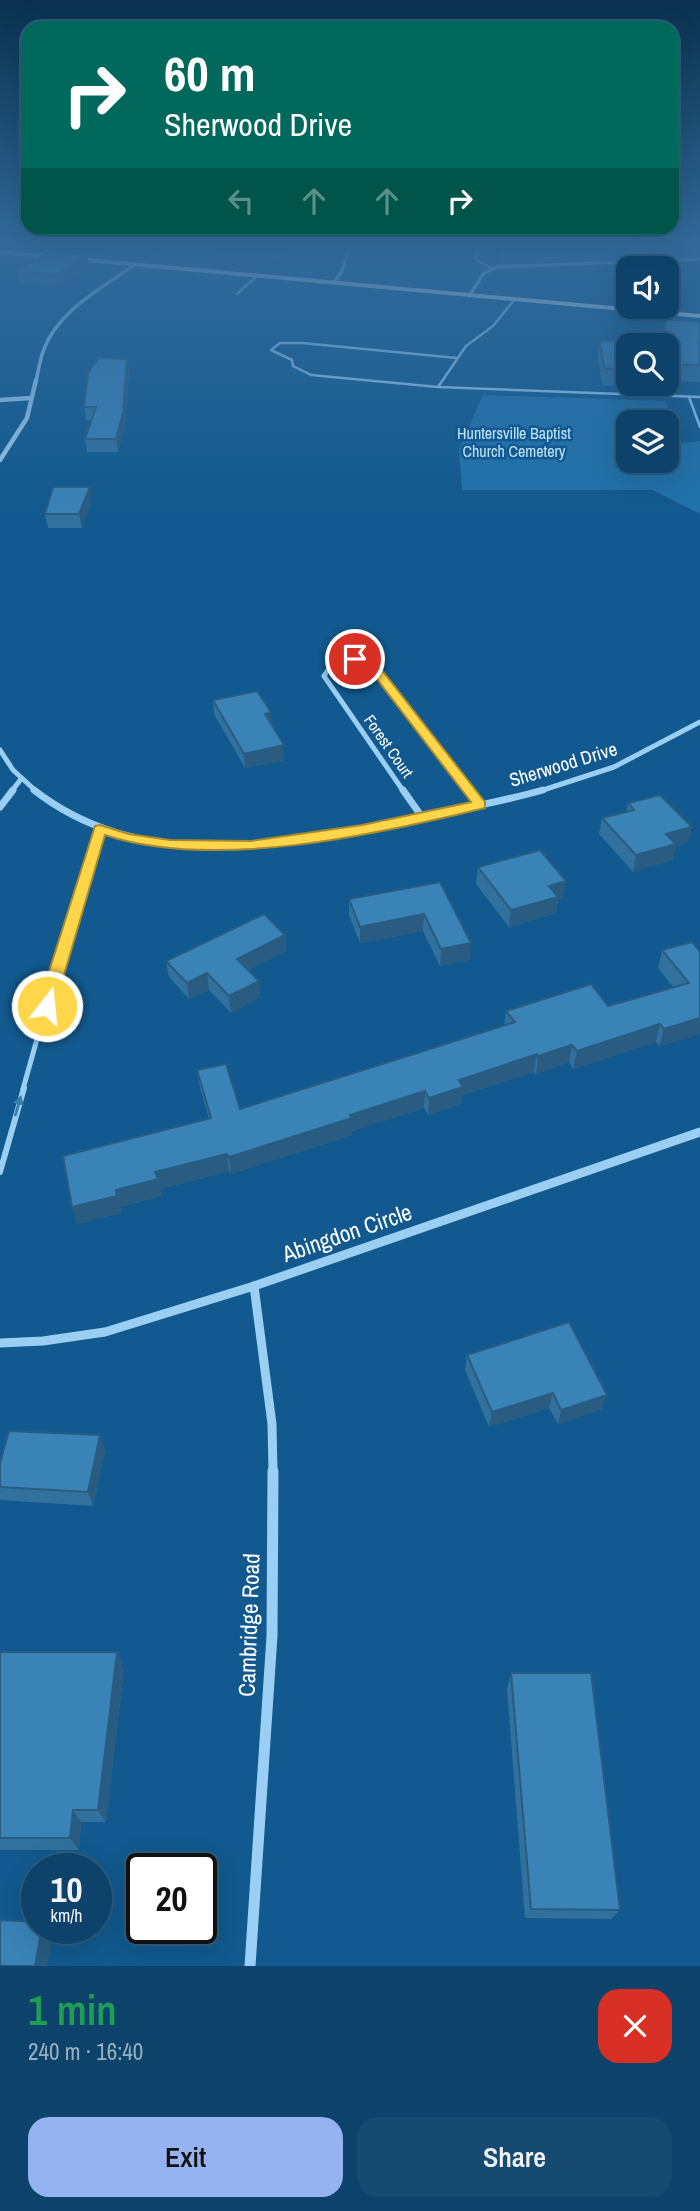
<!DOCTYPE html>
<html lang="en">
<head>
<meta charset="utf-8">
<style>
	body { margin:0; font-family:"Archivo Narrow",sans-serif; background:#164a70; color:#f1f3f6; height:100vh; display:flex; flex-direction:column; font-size:26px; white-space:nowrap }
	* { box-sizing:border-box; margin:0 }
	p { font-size:23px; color:#9ab0c1 }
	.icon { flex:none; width:38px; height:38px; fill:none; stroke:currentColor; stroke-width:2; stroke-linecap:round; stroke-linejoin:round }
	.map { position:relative; height:1966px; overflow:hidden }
	.panel { display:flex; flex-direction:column; background:#0d436a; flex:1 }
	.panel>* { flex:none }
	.banner { position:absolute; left:21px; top:21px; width:658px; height:214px; border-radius:21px; box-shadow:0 7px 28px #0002,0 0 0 2px #2d5c7e; background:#00695c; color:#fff; overflow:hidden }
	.controls { position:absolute; left:616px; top:256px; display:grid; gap:14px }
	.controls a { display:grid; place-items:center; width:63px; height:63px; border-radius:14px; background:#0d436a; box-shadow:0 7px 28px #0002,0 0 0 2px #2d5c7e; font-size:35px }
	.speed { position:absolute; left:21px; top:1853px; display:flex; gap:14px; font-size:35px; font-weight:700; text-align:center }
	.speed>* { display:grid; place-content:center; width:91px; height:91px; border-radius:50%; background:#0d436a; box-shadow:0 7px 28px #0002,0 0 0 2px #2d5c7e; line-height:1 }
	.speed small { font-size:18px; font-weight:400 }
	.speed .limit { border:4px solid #111; border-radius:10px; background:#fff; color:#111 }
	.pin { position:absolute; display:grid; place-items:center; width:60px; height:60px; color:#fff; margin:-30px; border:4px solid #fff; border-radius:50%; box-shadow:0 2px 7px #0007 }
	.me { position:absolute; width:77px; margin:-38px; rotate:16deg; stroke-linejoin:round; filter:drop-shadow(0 0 5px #0008) }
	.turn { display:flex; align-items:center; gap:24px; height:147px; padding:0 28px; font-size:32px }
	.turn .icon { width:91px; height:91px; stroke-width:2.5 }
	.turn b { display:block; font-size:49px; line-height:60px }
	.lanes { display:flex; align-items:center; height:66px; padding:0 28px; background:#0003; justify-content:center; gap:35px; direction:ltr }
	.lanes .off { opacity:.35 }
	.round { display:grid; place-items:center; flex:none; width:74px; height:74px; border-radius:21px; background:#164a70 }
	.overview { display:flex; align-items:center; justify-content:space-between; height:119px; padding:0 28px }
	h1 { font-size:42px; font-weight:600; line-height:52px; color:#1e9e55 }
	.button { display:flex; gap:14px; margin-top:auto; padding:14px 28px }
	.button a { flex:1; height:80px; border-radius:21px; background:#95b2f1; color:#111; font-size:28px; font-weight:600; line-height:80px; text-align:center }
	.button a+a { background:#164a70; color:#f1f3f6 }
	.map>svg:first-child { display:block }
</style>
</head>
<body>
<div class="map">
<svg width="700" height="1966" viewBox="0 0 700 1966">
	<rect width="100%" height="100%" fill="#11598e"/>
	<g fill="#2072ab" fill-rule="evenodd">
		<path d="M499,242H648L651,251H642L648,258L502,263Z"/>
		<path d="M483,395L666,401L675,430L667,435L668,445L700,441V514L653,490H462L459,449ZM628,422H667V460H628Z"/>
	</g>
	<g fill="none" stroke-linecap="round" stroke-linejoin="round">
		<g stroke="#9acef2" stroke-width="2.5">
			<path d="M478,242L476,260L492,268"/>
			<path d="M237,294L257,276"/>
			<path d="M514,300L493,326L466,346L438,387L700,397"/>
			<path d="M438,387L311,375L293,366L292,360L271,350L280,343H302L457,358"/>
			<path d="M689,397L700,427"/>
		</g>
		<path stroke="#9acef2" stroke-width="5" d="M23,1089L75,904L100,829"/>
		<path stroke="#9acef2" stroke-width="6" d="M0,1172L24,1088"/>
		<g stroke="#9acef2" stroke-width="3.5">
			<path d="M36,257L61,242"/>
			<path d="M333,283L341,273L352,242"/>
			<path d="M469,296L484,273L497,267L700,259"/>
			<path d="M36,382C38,371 40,359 44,349C58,311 102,288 133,266"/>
		</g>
		<g stroke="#9acef2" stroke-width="4.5">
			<path d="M0,400L31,398"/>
			<path d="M0,460L27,418L36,380"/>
		</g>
		<g stroke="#9acef2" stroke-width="5">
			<path d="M0,750L13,770L37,792"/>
			<path d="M11,792L21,779"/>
			<path d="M404,792L324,676C334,657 352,658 370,663L470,792"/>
			<path d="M537,792L614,767L700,722"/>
		</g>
		<g stroke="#9acef2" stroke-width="7">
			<path d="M34,790C141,874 281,846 403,821C450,811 497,803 543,790"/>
			<path d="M403,790L422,817"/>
			<path d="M468,790L480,805"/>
			<path d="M0,807L13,790"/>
		</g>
		<g stroke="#9acef2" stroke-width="9">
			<path d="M254,1286L272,1424L273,1473"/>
			<path d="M0,1343L43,1341L105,1332L254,1286L700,1132"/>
		</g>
		<path stroke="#9acef2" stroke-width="11" d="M250,1966L272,1636L273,1471"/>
		<path fill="#e5f3ff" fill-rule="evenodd" d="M0,250L700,314V318L0,254Z"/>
	</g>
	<g fill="#32719d">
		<path d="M73,242H294L279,260L110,245V250L101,257L87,255L89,265L58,286L18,282L16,271L65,252L64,247Z"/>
		<path d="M679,242H700V249H680Z"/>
		<path d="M666,319L700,322V382L667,381V345H662Z"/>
		<path d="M600,341L628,345V383H662L661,390L602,385L598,357Z"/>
		<path d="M127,359L129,371L125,426L118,452H87L85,439L91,420H86L84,407Z"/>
		<path d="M92,501L82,528H48L45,514Z"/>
		<path d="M213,700L271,712V725L284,745V760L245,768L214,714Z"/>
		<path d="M628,803L688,843L676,846L672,860L633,872L599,834L602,818L626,812Z"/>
		<path d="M478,867L563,897L558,899L556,913L509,927L476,884Z"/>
		<path d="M440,882L470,960L440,966L423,931L360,943L349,915V899Z"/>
		<path d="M285,935L286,951L248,970L259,981L260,997L231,1013L209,990L189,999L169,977L166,961Z"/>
		<path d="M692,942L700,1034L659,1046L656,1042L573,1069L569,1062L536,1074L534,1072L462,1095L461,1104L428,1115L424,1108L352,1131V1135L231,1174L229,1171L160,1189L161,1196L120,1207L121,1213L77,1224L72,1207L209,1119L200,1088L197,1070L240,1109L504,1026L506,1011L608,1006L674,988L658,968L662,950Z"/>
		<path d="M467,1355L602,1409L558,1424L549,1408L489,1427L465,1370Z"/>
		<path d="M105,1450L93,1506L0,1500V1463Z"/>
		<path d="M0,1652L124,1668L106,1822H81L79,1850H0Z"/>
		<path d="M511,1673L620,1910L611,1919L525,1918L507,1689Z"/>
	</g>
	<g fill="#295c80">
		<path d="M288,242H294L279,260V253Z"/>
		<path d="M109,243L110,250L101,257L100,250Z"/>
		<path d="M87,254L89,265L58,286L56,275Z"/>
		<path d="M127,359L129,371L125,426L118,452L116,439Z"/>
		<path d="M90,487L92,501L82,528L79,514Z"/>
		<path d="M271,712L272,727L265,714Z"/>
		<path d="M284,745V760L245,768L244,754Z"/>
		<path d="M692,827L688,843L676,846L672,860L633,872L636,855L666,834Z"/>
		<path d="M566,881L563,897L558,899L556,913L509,927L511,910L549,886Z"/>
		<path d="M424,914L423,931L360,943V927Z"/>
		<path d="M285,935L286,951L238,975L237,959Z"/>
		<path d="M471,943L470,960L440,966L441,949Z"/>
		<path d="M207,973L209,990L189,999L187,983Z"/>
		<path d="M259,981L260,997L231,1013L229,996Z"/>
		<path d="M700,1018V1034L659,1046L664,1029Z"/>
		<path d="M660,1024L656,1042L573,1069L577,1051Z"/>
		<path d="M572,1045L569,1062L536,1074L538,1056Z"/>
		<path d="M537,1054L534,1072L462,1095L461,1104L428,1115L429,1098L459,1080Z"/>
		<path d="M425,1091L424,1108L352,1131V1135L231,1174L229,1157L350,1115Z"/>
		<path d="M227,1154L229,1171L160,1189L161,1196L120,1207L121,1213L77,1224L72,1207L116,1190L155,1172Z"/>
		<path d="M553,1393L549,1408L489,1427L492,1412Z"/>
		<path d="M607,1395L602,1409L558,1424L561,1410Z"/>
		<path d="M100,1435L105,1450L93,1506L88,1492Z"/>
		<path d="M117,1652L124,1668L106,1822L98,1810Z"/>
		<path d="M73,1810L81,1822L79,1850L70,1838Z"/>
		<path d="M42,1928H49L53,1932L47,1966H35Z"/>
	</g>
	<g fill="#3a83b7" stroke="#295c80" stroke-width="2">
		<path d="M73,242H108L109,243L100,250L64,247Z"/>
		<path d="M150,242H288L279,253Z"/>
		<path d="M51,251L87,254L56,275L16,271Z"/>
		<path d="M666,319L700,322V365L667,364V345H663Z"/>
		<path d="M600,341L658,342V345H628V370L604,368Z"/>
		<path d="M99,358L127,359L123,413L116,439H85L96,407H84L88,373Z"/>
		<path d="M53,487H90L79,514H45Z"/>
		<path d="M257,691L271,712L265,714L284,745L244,754L213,700Z"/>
		<path d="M660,795L692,827L666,834L676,844L636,855L602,818L634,810L628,803Z"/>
		<path d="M540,850L566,881L549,886L558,897L511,910L478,867Z"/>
		<path d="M440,882L471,943L441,949L424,914L360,927L349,899Z"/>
		<path d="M264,914L285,935L237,959L259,981L229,996L207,973L187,983L166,961Z"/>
		<path d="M692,942L700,952V1018L664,1029L660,1024L577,1051L572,1045L538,1056L537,1054L459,1080L463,1087L429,1098L425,1091L350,1115L352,1118L229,1157L227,1154L155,1172L158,1179L116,1190L117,1196L72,1207L63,1156L211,1118L197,1070L226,1064L240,1109L515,1022L506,1011L591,984L608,1006L689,983L662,950Z"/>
		<path d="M569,1322L607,1395L561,1410L553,1393L492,1412L467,1355Z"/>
		<path d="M9,1431L100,1435L88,1492L0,1487V1463Z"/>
		<path d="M0,1652H117L98,1810H73L70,1838H0Z"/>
		<path d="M511,1673H591L620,1910L531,1909Z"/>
		<path d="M0,1920L37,1922V1928H42L35,1966H0Z"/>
	</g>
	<defs><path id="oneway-solid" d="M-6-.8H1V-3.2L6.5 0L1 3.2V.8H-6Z" transform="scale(1.75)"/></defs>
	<use fill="#3a7cac" href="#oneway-solid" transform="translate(18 1106) rotate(-74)"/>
	<linearGradient id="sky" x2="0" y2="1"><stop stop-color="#09314e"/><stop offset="0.47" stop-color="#326a9b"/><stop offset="1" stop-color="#326a9b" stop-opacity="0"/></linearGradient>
	<rect width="700" height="517" fill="url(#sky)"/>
	<path fill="#ffd54a" stroke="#a68a30" stroke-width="2" d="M355,655L374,660L485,802V808C375,835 214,871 105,835L55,1006L47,1012L41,1011L38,1006L95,826L100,825L129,834L170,840L251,841L362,825L471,802L366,665L351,661V656Z"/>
	<g text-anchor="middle" stroke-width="5" stroke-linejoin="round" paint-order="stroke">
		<g font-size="16" fill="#c1e4fd" stroke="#11598e">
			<text x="514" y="439">Huntersville Baptist<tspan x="514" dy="18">Church Cemetery</tspan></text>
		</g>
		<g font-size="16" fill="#fff" stroke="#11598e">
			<text transform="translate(389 746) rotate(55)" y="6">Forest Court</text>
		</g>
		<g font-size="19" fill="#fff" stroke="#11598e">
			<text transform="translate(563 764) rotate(-17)" y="7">Sherwood Drive</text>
		</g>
		<g font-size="23" fill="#fff" stroke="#11598e">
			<text transform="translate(347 1233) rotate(-19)" y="8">Abingdon Circle</text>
			<text transform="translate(249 1625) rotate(-88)" y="8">Cambridge Road</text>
		</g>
	</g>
</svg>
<div class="controls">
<a><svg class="icon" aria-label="sound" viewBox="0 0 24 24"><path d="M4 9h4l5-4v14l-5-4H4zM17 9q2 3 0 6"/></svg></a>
<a><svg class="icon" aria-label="search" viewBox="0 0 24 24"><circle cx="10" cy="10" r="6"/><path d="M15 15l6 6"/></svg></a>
<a><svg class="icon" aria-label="layers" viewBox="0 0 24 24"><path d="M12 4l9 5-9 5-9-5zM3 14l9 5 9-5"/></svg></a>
</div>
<div class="speed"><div>10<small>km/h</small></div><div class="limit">20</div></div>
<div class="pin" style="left:355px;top:659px;background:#d93025"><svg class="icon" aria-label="arrive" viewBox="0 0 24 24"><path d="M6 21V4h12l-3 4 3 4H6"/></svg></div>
<svg class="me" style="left:47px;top:1006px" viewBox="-20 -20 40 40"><circle r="17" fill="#ffd54a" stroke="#fff" stroke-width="3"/><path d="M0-11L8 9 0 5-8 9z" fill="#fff"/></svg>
<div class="banner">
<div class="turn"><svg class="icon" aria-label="right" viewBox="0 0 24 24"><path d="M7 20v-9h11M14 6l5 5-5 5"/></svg><div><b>60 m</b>Sherwood Drive</div></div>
<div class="lanes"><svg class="icon off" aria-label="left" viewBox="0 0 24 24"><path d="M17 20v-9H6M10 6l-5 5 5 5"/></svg><svg class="icon off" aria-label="ahead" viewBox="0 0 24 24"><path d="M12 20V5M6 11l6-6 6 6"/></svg><svg class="icon off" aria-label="ahead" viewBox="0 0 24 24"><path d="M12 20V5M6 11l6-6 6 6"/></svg><svg class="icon" aria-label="right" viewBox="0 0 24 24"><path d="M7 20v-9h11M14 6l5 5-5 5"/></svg></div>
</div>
</div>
<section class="panel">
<div class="overview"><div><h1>1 min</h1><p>240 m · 16:40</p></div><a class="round" style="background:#d93025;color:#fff"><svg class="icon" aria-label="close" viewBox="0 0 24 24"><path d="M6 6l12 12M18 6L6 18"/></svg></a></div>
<div class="button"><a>Exit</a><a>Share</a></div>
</section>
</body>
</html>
